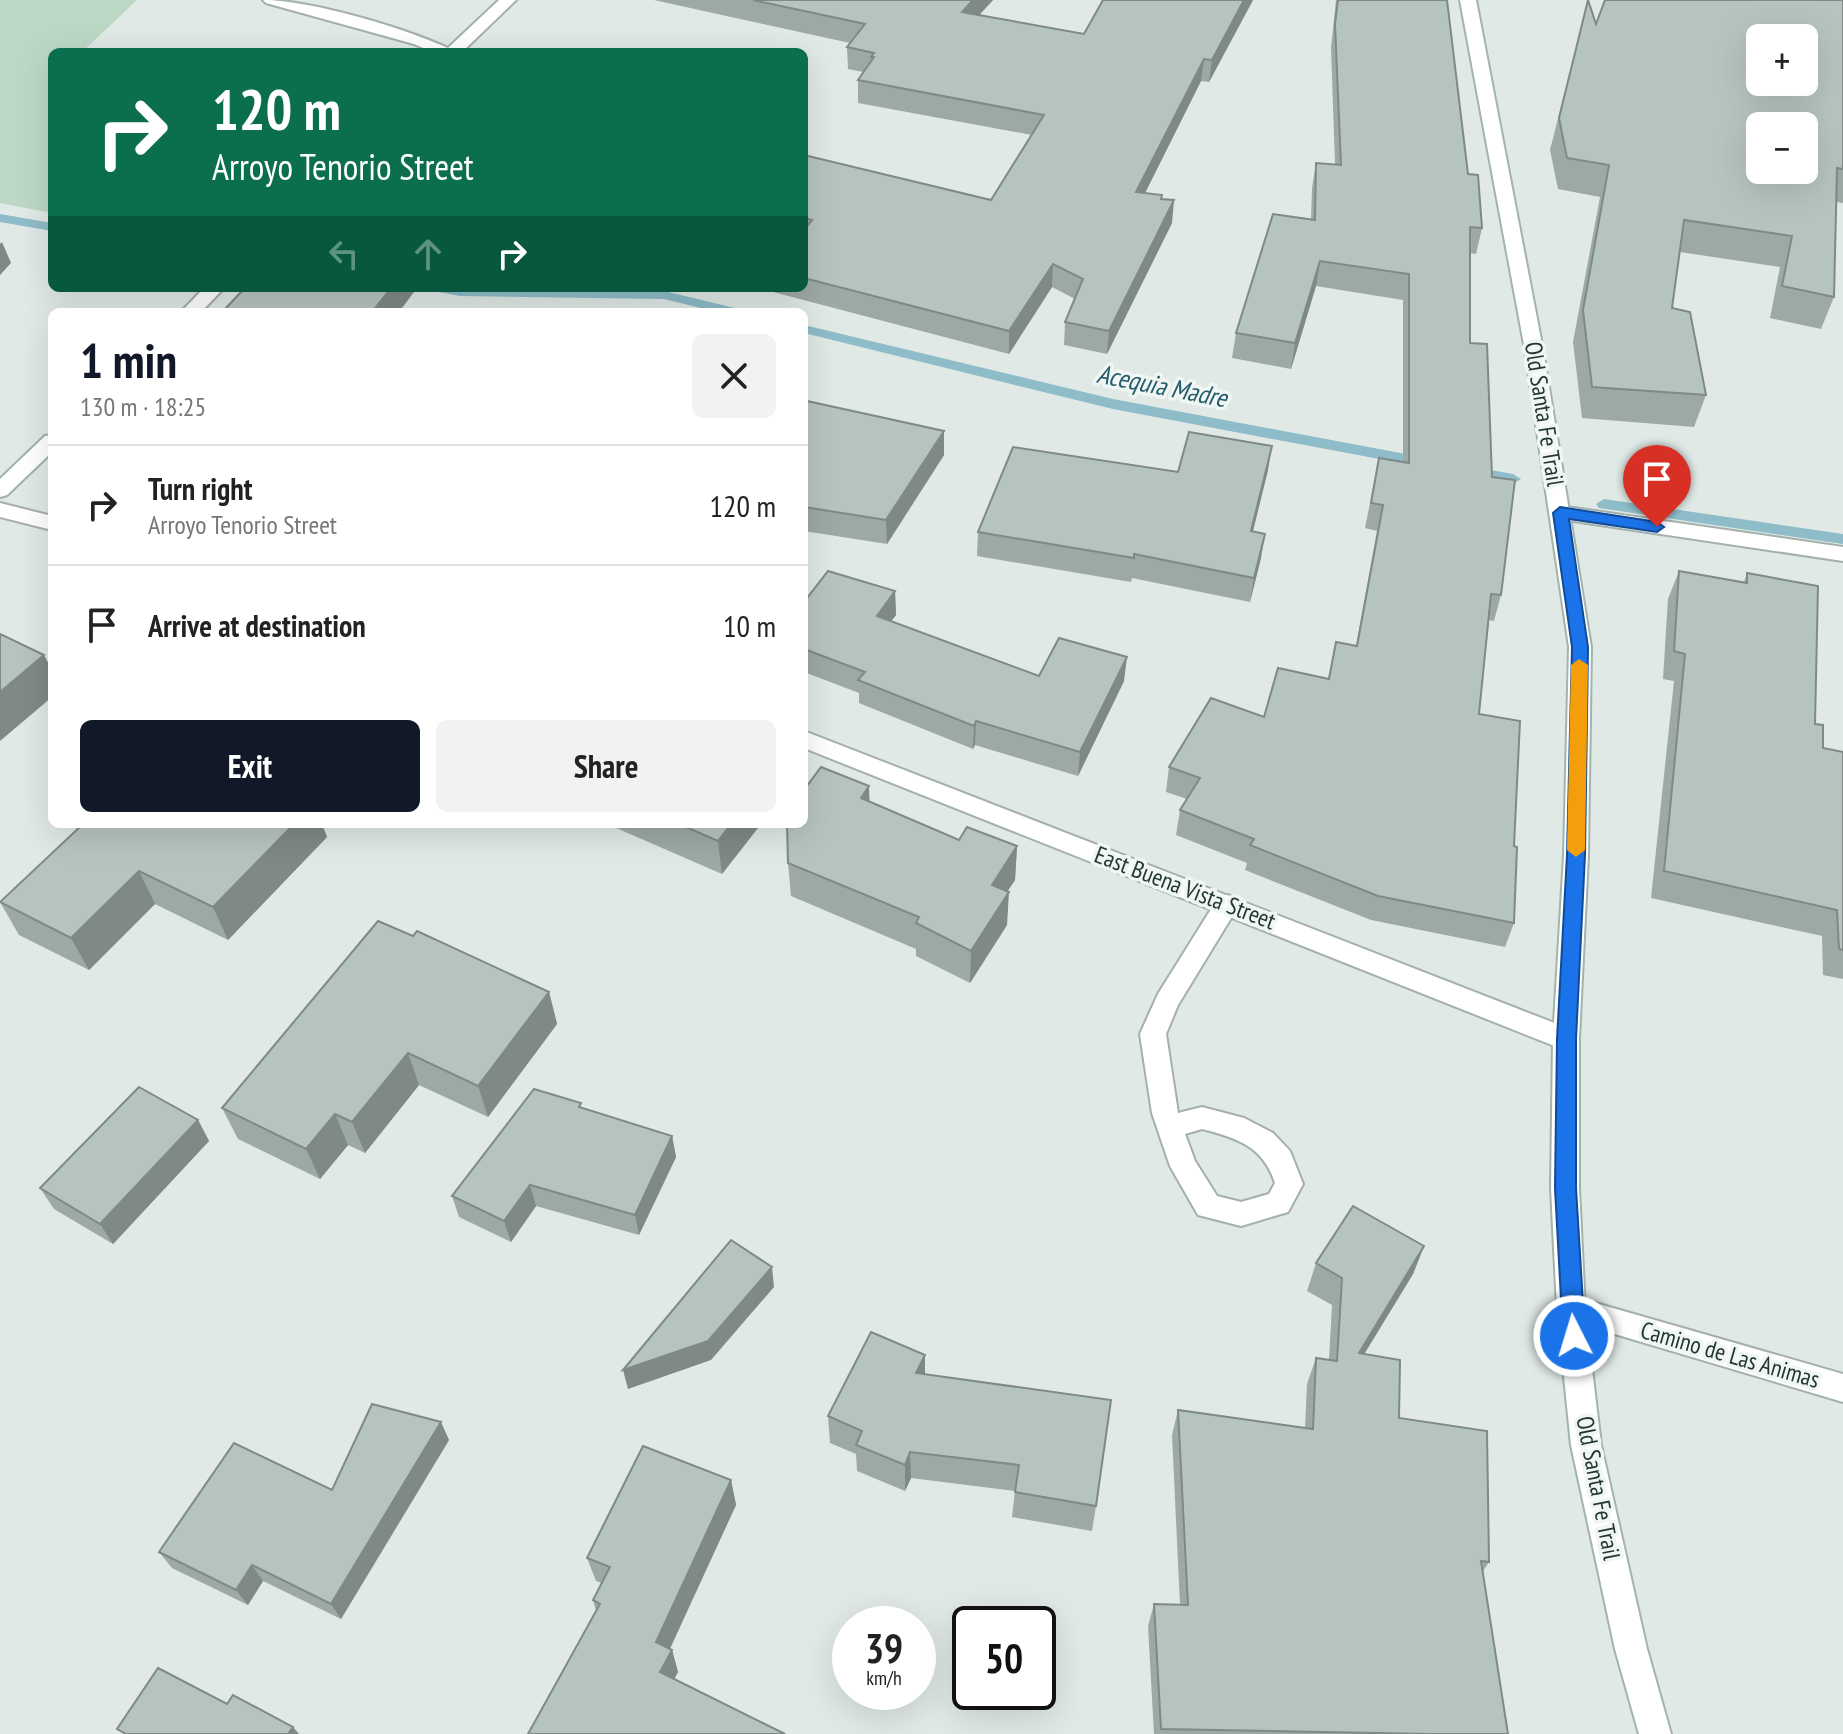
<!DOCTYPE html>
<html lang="en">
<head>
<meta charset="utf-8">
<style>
	body { margin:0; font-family:"PT Sans Narrow",sans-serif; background:#f2f2f2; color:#222; height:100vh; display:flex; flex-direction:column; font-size:30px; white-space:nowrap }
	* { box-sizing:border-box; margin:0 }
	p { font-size:26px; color:#767676 }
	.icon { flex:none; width:44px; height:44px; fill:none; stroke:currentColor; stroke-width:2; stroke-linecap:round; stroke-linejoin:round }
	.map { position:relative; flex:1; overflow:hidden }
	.details { position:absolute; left:48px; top:308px; width:760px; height:520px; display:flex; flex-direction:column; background:#fff; border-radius:12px; box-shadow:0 8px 32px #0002 }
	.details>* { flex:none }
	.hud { position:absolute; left:48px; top:48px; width:760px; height:244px; border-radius:12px; box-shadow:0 8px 32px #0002; background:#0b6e4f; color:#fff; overflow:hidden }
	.buttons { position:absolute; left:1746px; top:24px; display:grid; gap:16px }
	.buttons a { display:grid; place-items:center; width:72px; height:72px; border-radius:12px; background:#fff; box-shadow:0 8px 32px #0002; font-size:40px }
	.speed { position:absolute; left:832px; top:1606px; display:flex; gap:16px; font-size:40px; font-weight:700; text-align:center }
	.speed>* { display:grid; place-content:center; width:104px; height:104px; border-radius:50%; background:#fff; box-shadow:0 8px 32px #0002; line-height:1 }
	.speed small { font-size:20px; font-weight:400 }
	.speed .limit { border:4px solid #111; border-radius:12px; background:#fff; color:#111 }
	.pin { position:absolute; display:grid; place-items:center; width:68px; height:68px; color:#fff; margin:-82px -34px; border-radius:50% 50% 50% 0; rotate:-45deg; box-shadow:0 0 8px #0007 }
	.pin .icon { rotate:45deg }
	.me { position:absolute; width:88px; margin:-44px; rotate:355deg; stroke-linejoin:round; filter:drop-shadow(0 0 6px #0008) }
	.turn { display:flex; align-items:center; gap:28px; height:168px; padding:0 32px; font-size:36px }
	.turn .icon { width:104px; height:104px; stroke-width:2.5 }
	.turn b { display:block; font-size:56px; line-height:68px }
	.lanes { display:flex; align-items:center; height:76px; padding:0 32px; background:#0003; justify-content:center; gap:40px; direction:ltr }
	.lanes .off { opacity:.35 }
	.round { display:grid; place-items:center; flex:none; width:84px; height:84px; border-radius:12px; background:#f2f2f2 }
	.headline { display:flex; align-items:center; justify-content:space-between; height:136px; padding:0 32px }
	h1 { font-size:48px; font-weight:700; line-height:60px; color:#111827 }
	.cta { display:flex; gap:16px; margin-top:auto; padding:16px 32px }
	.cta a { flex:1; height:92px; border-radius:12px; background:#111827; color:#fff; font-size:32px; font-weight:700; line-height:92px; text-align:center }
	.cta a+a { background:#f2f2f2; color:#222 }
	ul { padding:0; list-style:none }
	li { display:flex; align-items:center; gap:24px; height:120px; padding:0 32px; border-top:2px solid #e0e0e0 }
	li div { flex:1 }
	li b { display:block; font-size:30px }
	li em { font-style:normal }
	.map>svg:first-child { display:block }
</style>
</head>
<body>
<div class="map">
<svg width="1843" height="1734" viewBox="0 0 1843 1734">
	<rect width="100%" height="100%" fill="#e0e9e6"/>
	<path fill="#bcd8c5" d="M0,0H137L82,52H52V213L0,203Z"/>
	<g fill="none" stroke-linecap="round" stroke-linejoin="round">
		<g fill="#8ebcc8" fill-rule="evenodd">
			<path d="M0,214L52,223V231L0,222Z"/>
			<path d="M431,288L664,291L739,309L741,312H717L664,299L460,296L433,291Z"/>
			<path d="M804,325L1113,399L1427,458L1435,463L1427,468L1113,409L804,333Z"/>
			<path d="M1468,466L1513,474L1521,479L1513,484L1463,474V468Z"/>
			<path d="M1604,499L1843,534V544L1599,508L1596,504Z"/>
		</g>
		<defs>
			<path id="lane" d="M1227,895L1236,898L1239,905L1178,1005L1166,1034L1178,1113L1202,1107L1244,1118L1273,1133L1290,1151L1303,1184L1288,1212L1241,1226L1198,1215L1170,1166L1152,1113L1140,1034L1158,994L1218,898ZM1202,1129C1237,1138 1263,1146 1275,1183L1269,1194L1241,1202L1217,1196L1195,1161L1185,1134Z"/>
			<g id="street">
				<path d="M263,0C311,0 404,28 448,48L499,0H516L462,52H432L414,44L266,3Z"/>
				<path d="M204,288H224L201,312H181Z"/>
				<path d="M52,435V452L7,495L0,497V479L45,436Z"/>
				<path d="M0,503L52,516V530L0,517Z"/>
				<path d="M1560,506L1843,547V561L1553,518L1550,513L1553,508Z"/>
				<path d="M804,731L1575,1031L1579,1039L1575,1047L1566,1050L1557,1047L804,748Z"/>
				<path d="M1571,1296L1843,1374V1402L1561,1318L1557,1309L1561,1300Z"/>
			</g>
			<path id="secondary" d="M1460,0H1476L1543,350L1591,647L1588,855L1579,1039V1188L1585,1309L1601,1445L1647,1649L1671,1734H1639L1615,1649L1571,1445L1557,1309L1551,1188L1553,1039L1564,855L1569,647L1525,350Z"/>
		</defs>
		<use href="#lane" stroke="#a4b0ad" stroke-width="4"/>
		<use href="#street" stroke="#a4b0ad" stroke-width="4"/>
		<use href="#secondary" stroke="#a1b4ae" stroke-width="4"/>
		<use href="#lane" fill="#fff" fill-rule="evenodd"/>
		<use href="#street" fill="#fff" fill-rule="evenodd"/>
		<use href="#secondary" fill="#fff" fill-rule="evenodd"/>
	</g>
	<g fill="#9da9a4">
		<path d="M654,0H993L979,15L1084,34L1103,0H1253L1209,82L1201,81L1145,193L1162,199L1172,223L1107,354L1064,345L1065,322L1075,299L1052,287L1009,354L773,292V288H804V155L991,200L1032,135L858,103V80L863,72L848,69L847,47L850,43Z"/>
		<path d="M1336,0H1447L1468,174L1482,228L1476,254L1470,253V343L1492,477L1501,595L1494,621L1489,620L1479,714L1514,846V923L1505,947L1371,920L1245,870L1247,863L1176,835L1180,810L1187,799L1166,792L1169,767L1264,717L1328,679L1336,642L1356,646L1377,531L1365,528L1379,458L1403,462V300L1316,286L1291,369L1232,358L1236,333L1311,219L1312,188L1316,163L1335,164L1331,48Z"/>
		<path d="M1588,0L1596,24L1843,0V203L1836,202L1834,297L1821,329L1770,318L1780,267L1680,252L1672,308L1706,395L1694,427L1582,418L1573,342L1600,197L1558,189L1550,150Z"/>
		<path d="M804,406L944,455L887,544L804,531Z"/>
		<path d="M1268,470L1253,531L1261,558L1250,602L1132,578L1131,582L977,556L978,532L1178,472Z"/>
		<path d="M1679,571L1744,582L1747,573L1815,724L1823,748L1843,752V979L1823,975L1822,936L1651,898L1674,681L1663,679L1668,599Z"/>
		<path d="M895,591L896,615L891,621L1039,676L1124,681L1078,776L975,745L973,749L859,703V693L804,672V602Z"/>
		<path d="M870,802L959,840L1017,846L1015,880L1007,891V925L970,983L916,956V949L791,896L788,863Z"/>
		<path d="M83,824H322L327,837L228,940L155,904L89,970L19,935L0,902Z"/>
		<path d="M607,824H761L722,874Z"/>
		<path d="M413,936L549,992L557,1024L488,1117L419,1085L365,1153L348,1145L320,1179L238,1139L222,1108Z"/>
		<path d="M582,1108L672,1136L676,1157L639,1235L536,1206L511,1242L459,1217L452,1196Z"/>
		<path d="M198,1120L209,1141L113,1244L54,1209L40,1188Z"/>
		<path d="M1424,1246L1413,1274L1364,1354L1399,1418L1489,1562L1482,1573L1508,1734H1154L1148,1626L1154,1604L1180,1605L1172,1435L1178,1410L1305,1428L1307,1384L1316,1358L1329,1360L1332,1305L1307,1291L1316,1263Z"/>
		<path d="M925,1375L1096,1506L1092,1531L1012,1517L1015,1491L911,1478L905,1491L857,1471L856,1454L830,1443L828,1416Z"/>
		<path d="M449,1440L341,1619L263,1581L248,1605L172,1568L159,1552L332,1490Z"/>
		<path d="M731,1480L736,1505L669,1649L672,1650L678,1672L674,1679L528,1734L596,1611L593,1600L602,1583L596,1581L587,1558Z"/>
	</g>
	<g fill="#7f8986">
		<path d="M973,0H993L962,34V12Z"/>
		<path d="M1244,0H1253L1209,82L1212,60Z"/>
		<path d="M1204,59L1201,81L1134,215L1136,192Z"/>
		<path d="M1174,200L1172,223L1107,354L1109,331Z"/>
		<path d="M2,242L11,263L0,275V244Z"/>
		<path d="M1320,261L1316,286L1291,369L1295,343Z"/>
		<path d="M1053,264L1052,287L1009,354V331Z"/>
		<path d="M391,288H417L399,312H372Z"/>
		<path d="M944,431V455L887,544L886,520Z"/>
		<path d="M1272,446L1268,470L1247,555L1251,531Z"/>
		<path d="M1265,534L1261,558L1250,602L1254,578Z"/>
		<path d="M895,591L896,615L877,640V616Z"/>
		<path d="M44,655L52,670V697L0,741V692Z"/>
		<path d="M1127,657L1124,681L1078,776L1080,752Z"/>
		<path d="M976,721L975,745L973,749L974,726Z"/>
		<path d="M869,786L870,820L861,798Z"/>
		<path d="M294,824H322L327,837L228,940L213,907Z"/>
		<path d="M731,824H761L722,874L718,841Z"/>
		<path d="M1017,846L1015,880L990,918L992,885Z"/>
		<path d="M139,871L155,904L89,970L71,938Z"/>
		<path d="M1009,892L1007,925L970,983L971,951Z"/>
		<path d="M549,992L557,1024L488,1117L478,1086Z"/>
		<path d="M408,1053L419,1085L365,1153L352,1122Z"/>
		<path d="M335,1114L348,1145L320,1179L306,1149Z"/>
		<path d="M198,1120L209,1141L113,1244L100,1224Z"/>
		<path d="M672,1136L676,1157L639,1235L635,1215Z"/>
		<path d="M530,1185L536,1206L511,1242L504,1221Z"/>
		<path d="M1424,1246L1413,1274L1349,1379L1359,1353Z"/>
		<path d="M772,1267L774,1287L711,1360L628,1389L623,1370Z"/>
		<path d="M925,1355V1383L916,1373Z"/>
		<path d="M441,1422L449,1440L341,1619L331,1604Z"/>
		<path d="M910,1452L911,1478L905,1491V1465Z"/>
		<path d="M731,1480L736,1505L663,1664L656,1642Z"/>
		<path d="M252,1565L263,1581L248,1605L236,1590Z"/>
		<path d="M672,1650L678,1672L667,1693L660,1672Z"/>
		<path d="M293,1727L299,1734H288Z"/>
	</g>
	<g fill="#b6c4bf" stroke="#7f8986" stroke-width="2" fill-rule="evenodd">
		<path d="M753,0H973L962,12L1084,34L1103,0H1244L1212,60L1204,59L1136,192L1162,195L1161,199L1174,200L1109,331L1065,322L1083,279L1053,264L1009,331L804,278V230L812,220L804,218V155L991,200L1044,115L858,80L874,57H871L874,53L847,47L865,24Z"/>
		<path d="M1338,0H1447L1468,174L1478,175L1482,228L1470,227V343L1487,344L1492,477L1515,480L1501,595L1491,594L1479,714L1520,721L1514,846L1517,847L1514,923L1378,896L1250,845L1254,839L1180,810L1200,778L1169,767L1211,698L1264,717L1278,668L1329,679L1336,642L1357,646L1383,505L1371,503L1379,458L1409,463V274L1320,261L1295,343L1236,333L1273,214L1315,220L1316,163L1341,165L1335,24Z"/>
		<path d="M1588,0L1596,24L1605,0H1843V169L1837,168L1834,297L1782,286L1792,236L1684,220L1672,308L1690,312L1706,395L1592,387L1583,310L1609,165L1567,158L1559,118ZM1760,38H1804V82H1760ZM1760,126H1804V170H1760Z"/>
		<path d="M245,288H391L372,312H222Z"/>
		<path d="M807,401L944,431L886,520L804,507V406Z"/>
		<path d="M1189,432L1272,446L1251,531L1265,534L1254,578L1134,554V558L978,532L1013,447L1178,472Z"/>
		<path d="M828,571L895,591L877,616L1039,676L1059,638L1127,657L1080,752L976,721L974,726L858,680L865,672L804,649V602Z"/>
		<path d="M1679,571L1747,583V573L1818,586L1815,724L1823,725V748L1843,752V950L1839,949L1837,910L1664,871L1685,654L1674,651Z"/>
		<path d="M0,634L44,655L0,692Z"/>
		<path d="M821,767L869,786L861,798L959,840L967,827L1017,846L992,885L1009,892L971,951L916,923L919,917L788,863L787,824H804V790Z"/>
		<path d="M83,824H294L213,907L139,871L71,938L0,902Z"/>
		<path d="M679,824H731L718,841Z"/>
		<path d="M378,921L413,936L417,931L549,992L478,1086L408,1053L352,1122L335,1114L306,1149L222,1108Z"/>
		<path d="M139,1087L198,1120L100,1224L40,1188Z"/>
		<path d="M534,1089L581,1103L579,1107L672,1136L635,1215L530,1185L504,1221L452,1196Z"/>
		<path d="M1353,1206L1424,1246L1359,1353L1400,1360L1399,1418L1487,1431L1489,1562L1481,1561L1508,1734H1430L1161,1729L1154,1604L1188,1605L1178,1410L1313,1429L1316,1358L1337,1361L1342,1278L1316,1263Z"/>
		<path d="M731,1240L772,1267L708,1341L623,1370Z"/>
		<path d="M871,1332L925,1355L916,1373L1111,1400L1096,1506L1015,1492L1019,1465L910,1452L905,1465L856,1445L862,1431L828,1416Z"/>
		<path d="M372,1404L441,1422L331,1604L252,1565L236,1590L159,1552L234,1443L332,1490Z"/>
		<path d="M643,1446L731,1480L656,1642L672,1650L660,1672L785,1734H528L600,1604L593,1600L610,1567L587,1558Z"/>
		<path d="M158,1668L227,1704L233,1695L293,1727L288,1734H126L117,1729Z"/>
	</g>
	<path fill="#1a73e8" stroke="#114b97" stroke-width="2" d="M1560,507L1657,522L1664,527L1657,532L1569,519L1588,647L1585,855L1576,1039V1188L1585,1336L1582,1343L1574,1346L1567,1343L1563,1336L1555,1188L1557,1039L1567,855L1572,647L1553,513Z"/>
	<path fill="#f59e0b" d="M1579,659L1588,665L1585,850L1576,857L1567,850L1571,665Z"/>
	<g text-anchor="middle" stroke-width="7" stroke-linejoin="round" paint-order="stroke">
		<g font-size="24" fill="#233833" stroke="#f0f6f4">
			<text transform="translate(1544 414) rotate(81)" y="8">Old Santa Fe Trail</text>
			<text transform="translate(1185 888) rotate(21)" y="8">East Buena Vista Street</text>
			<text transform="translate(1730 1355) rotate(16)" y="8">Camino de Las Animas</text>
			<text transform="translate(1598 1488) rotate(79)" y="8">Old Santa Fe Trail</text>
		</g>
		<g font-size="26" font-style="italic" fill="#255d6c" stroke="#f0f6f4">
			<text transform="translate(1162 386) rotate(11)" y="9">Acequia Madre</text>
		</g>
	</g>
</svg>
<div class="buttons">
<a>+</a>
<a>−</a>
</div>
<div class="speed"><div>39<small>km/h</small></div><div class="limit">50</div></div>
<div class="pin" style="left:1657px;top:527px;background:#d93025"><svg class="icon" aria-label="arrive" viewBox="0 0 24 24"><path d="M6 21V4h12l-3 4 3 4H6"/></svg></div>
<svg class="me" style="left:1574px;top:1336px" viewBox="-20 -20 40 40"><circle r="17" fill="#1a73e8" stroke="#fff" stroke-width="3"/><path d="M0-11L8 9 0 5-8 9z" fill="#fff"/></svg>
<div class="hud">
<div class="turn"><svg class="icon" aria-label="right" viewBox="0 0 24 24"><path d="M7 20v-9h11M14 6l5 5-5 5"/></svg><div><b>120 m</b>Arroyo Tenorio Street</div></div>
<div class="lanes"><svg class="icon off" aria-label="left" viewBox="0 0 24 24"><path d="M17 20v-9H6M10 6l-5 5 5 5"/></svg><svg class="icon off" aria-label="ahead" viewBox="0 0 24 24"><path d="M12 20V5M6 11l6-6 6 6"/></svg><svg class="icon" aria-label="right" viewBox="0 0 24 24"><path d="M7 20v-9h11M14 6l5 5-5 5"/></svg></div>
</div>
<section class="details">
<div class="headline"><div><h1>1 min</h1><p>130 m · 18:25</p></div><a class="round"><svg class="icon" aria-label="close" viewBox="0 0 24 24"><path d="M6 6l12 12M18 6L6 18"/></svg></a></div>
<ul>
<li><svg class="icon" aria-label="right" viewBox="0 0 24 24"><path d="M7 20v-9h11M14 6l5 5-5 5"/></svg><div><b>Turn right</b><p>Arroyo Tenorio Street</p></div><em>120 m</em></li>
<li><svg class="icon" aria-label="arrive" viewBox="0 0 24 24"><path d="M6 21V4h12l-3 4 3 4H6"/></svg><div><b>Arrive at destination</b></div><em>10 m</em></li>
</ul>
<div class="cta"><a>Exit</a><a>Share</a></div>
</section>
</div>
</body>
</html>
